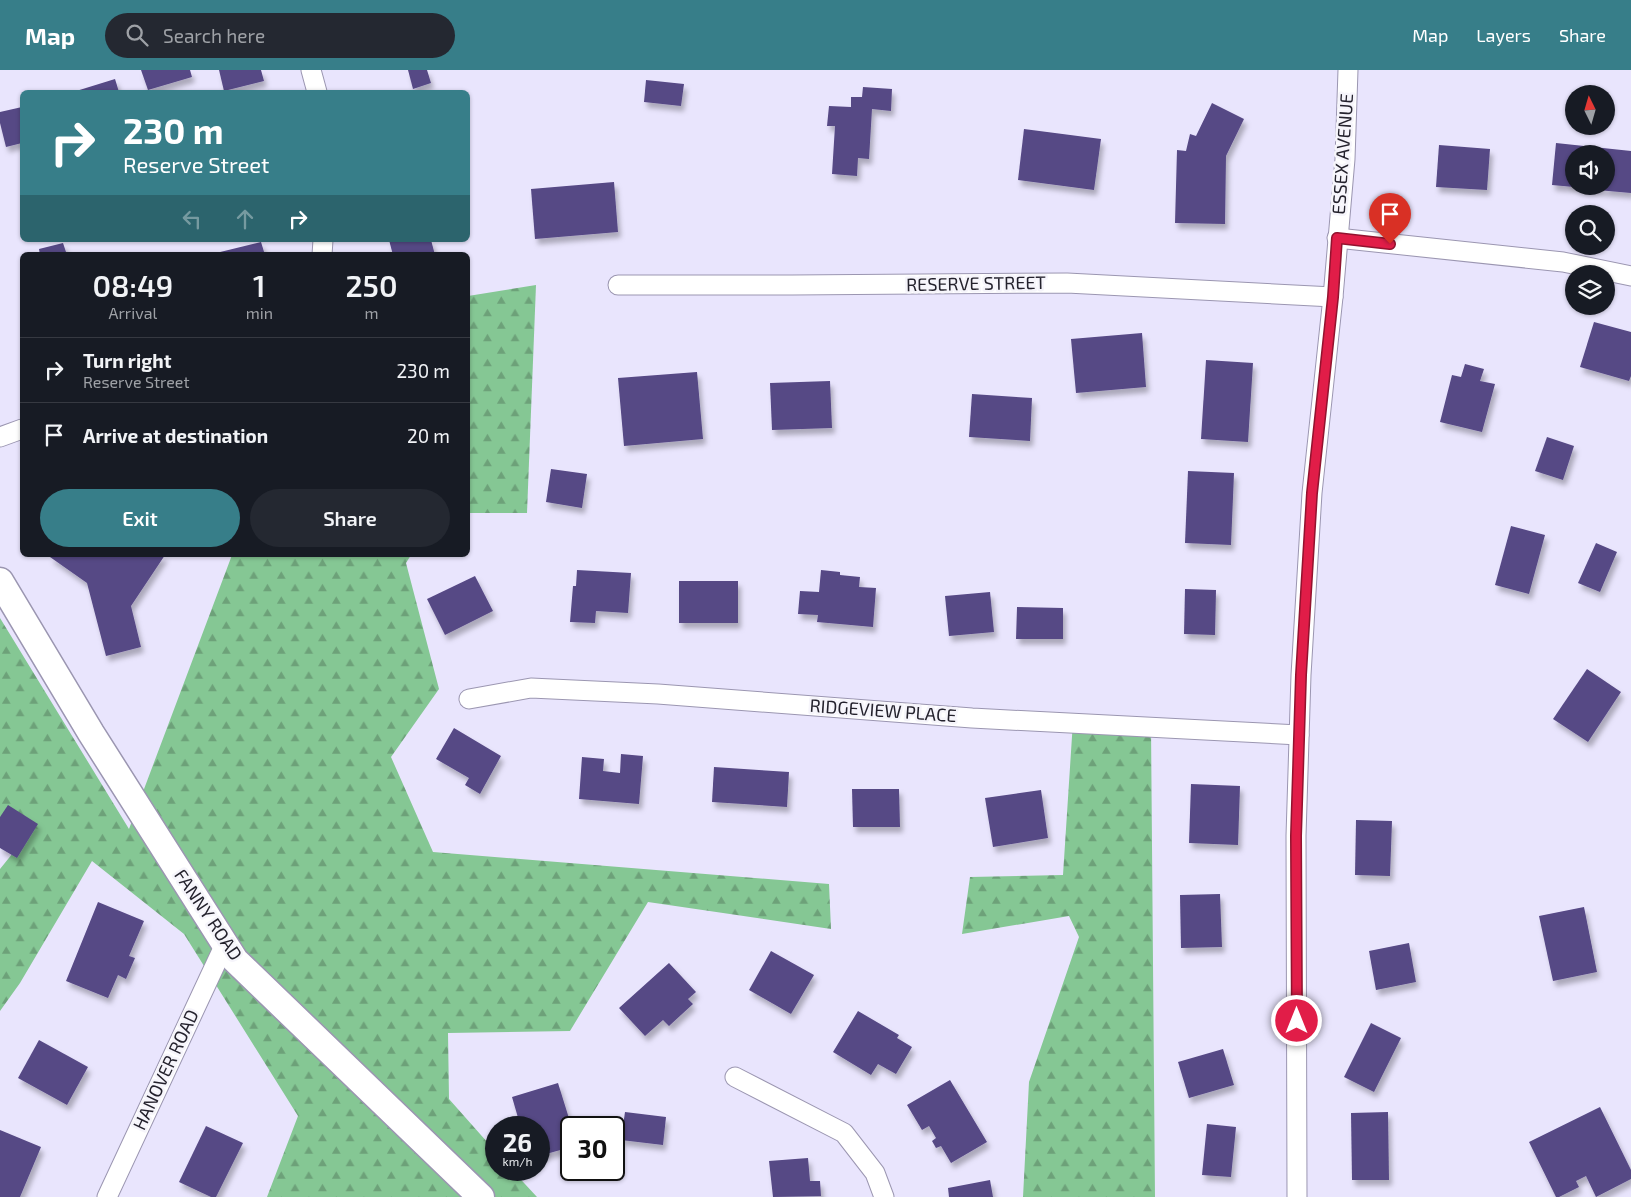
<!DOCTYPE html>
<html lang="en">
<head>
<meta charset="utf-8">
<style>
	body { margin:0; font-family:"Exo 2",sans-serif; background:#242831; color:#f1f3f6; height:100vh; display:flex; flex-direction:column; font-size:19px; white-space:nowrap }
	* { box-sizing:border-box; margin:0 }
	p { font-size:16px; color:#9ea1a6 }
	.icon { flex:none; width:28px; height:28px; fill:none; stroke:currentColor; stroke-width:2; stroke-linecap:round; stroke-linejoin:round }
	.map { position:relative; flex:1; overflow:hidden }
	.panel { position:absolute; left:20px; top:182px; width:450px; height:305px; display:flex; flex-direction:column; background:#171b24; border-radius:8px; box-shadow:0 1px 4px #0004 }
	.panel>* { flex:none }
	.top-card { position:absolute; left:20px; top:20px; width:450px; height:152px; border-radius:8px; box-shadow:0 1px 4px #0004; background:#377e89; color:#fff; overflow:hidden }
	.needle { width:32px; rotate:355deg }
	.controls { position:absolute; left:1565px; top:15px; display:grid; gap:10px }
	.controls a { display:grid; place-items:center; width:50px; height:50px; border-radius:50%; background:#171b24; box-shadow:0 1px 4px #0004; font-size:25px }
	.speed { position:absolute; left:485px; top:1046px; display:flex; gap:10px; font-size:25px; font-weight:700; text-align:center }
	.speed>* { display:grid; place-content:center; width:65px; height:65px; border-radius:50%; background:#171b24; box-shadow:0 1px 4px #0004; line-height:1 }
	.speed small { font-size:12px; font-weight:400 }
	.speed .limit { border:2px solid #111; border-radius:8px; background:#fff; color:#111 }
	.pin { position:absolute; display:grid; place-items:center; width:42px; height:42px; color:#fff; margin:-51px -21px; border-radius:50% 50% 50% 0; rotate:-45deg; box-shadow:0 0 5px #0007 }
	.pin .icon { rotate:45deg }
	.me { position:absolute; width:55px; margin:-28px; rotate:0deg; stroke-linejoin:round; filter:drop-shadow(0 0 4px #0008) }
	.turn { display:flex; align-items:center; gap:18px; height:105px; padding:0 20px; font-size:22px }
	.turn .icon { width:65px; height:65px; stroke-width:2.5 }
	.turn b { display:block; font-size:35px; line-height:42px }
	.lanes { display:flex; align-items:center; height:48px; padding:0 20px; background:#0003; justify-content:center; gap:25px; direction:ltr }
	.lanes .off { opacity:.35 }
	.eta { display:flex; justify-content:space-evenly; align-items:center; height:85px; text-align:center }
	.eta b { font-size:30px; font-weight:600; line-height:35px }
	.cta { display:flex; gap:10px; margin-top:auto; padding:10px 20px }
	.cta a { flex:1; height:58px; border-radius:30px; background:#377e89; color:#fff; font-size:20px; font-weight:600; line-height:58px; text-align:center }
	.cta a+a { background:#242831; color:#f1f3f6 }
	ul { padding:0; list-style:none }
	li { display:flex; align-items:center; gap:15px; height:65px; padding:0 20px; border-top:1px solid #363941 }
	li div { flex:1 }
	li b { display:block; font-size:19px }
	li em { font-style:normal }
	header { display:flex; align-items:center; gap:30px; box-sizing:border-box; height:70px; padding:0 25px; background:#377e89; color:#fff }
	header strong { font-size:24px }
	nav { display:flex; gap:28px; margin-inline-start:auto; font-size:18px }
	.search { width:350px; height:45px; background:#242831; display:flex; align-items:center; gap:12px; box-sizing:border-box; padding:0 18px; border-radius:28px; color:#9ea1a6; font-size:19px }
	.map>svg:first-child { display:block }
</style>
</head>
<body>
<header>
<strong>Map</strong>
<div class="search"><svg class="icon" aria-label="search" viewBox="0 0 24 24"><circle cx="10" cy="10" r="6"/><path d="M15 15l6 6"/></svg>Search here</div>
<nav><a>Map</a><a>Layers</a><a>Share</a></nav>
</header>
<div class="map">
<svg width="1631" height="1127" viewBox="0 0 1631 1127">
	<defs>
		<pattern id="forest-firs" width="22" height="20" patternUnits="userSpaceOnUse" patternTransform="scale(1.25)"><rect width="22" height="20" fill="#85c794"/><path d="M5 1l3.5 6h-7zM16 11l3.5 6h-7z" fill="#6da179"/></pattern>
		<filter id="shadow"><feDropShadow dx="3" dy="5.5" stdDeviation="2.5" flood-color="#0004"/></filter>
	</defs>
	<rect width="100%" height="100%" fill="#e9e5fd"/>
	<g fill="url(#forest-firs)">
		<path d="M536,215L527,443H468V226Z"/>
		<path d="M232,485H411L406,493L439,619L391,687L433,782L829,814L831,859L648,832L570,961L448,963L449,1029L496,1082V1100H512L537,1127H267L298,1046L184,864L92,791L20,913L0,941V799L21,773L0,760V548L129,759Z"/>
		<path d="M1073,651L1151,657L1155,1127H1023L1029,1012L1079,867L1069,846L962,864L970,807L1063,805Z"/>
	</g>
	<g fill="#564885" filter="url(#shadow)">
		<path d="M141,0H190L192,7L148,20Z"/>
		<path d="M219,0H261L264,11L224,21Z"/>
		<path d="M408,0H427L431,13L413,19Z"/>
		<path d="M115,9L119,22H73Z"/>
		<path d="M646,10L684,14L681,36L644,32Z"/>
		<path d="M863,17L892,19L891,41L872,39L869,89L858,88L857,106L832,104L835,56H827L829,36L851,37V27H862Z"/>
		<path d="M1212,33L1244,49L1226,86L1225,154L1175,153L1177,80L1186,81L1190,64L1196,66Z"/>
		<path d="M22,37V73L6,77L0,53V42Z"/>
		<path d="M1024,59L1101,69L1094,120L1018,110Z"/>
		<path d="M1556,73L1631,81V123L1575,118V116H1606V84H1574V117L1552,115Z"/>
		<path d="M1439,75L1490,79L1487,120L1436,117Z"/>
		<path d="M614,112L618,162L535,169L531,119Z"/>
		<path d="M389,170H431L435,185H393Z"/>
		<path d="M261,172L265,185H212V184Z"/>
		<path d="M63,173L67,185H40L39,179Z"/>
		<path d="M1594,252L1631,262V306L1629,311L1580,297Z"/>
		<path d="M1142,263L1146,317L1076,323L1071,269Z"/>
		<path d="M1206,290L1253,293L1248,372L1201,369Z"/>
		<path d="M1465,294L1484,299L1480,311L1495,314L1482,362L1440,352L1452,305L1461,307Z"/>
		<path d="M697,302L703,369L624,376L618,308Z"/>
		<path d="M830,311L832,358L772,360L770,313Z"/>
		<path d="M972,324L1032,328L1030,371L969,367Z"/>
		<path d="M1547,367L1574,376L1563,410L1535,401Z"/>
		<path d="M551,399L587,404L582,438L546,432Z"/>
		<path d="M1188,401L1234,403L1231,475L1185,473Z"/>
		<path d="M1511,456L1545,465L1529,524L1495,515Z"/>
		<path d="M1596,473L1617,482L1600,522L1578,513Z"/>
		<path d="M51,485H165L131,536L141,577L106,586L87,513L50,487Z"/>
		<path d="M577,500L631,503L628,543L596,541L595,553L570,552L573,516H576Z"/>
		<path d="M821,500L840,502V505L860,507L859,517L876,518L873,557L817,552L818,545L798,544L800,521L819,522Z"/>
		<path d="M475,506L493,541L445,565L427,529Z"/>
		<rect x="679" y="511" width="59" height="42"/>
		<path d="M1185,519L1216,520L1215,565L1184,564Z"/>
		<path d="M990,522L994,562L949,566L945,526Z"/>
		<path d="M1017,537L1063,538V569H1016Z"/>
		<path d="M1587,599L1621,622L1588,672L1553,649Z"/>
		<path d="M454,658L501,686L480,724L465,715L469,708L436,689Z"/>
		<path d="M621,684L643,686L639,734L579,729L582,687L604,689L603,701L620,703Z"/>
		<path d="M714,697L789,702L787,737L712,732Z"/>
		<path d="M1191,714L1240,716L1238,775L1189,773Z"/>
		<path d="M852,719H899L900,757H853Z"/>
		<path d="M1041,720L1048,768L993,777L985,728Z"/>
		<path d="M8,735L38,754L17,788L0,778V747Z"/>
		<path d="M1356,750L1392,751L1390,806L1355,805Z"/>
		<path d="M1220,824L1222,877L1181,878L1180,825Z"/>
		<path d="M98,832L144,851L129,886L135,888L126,909L118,905L108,928L66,911Z"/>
		<path d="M1584,837L1597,902L1553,911L1539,846Z"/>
		<path d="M1409,873L1416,912L1376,920L1369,881Z"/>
		<path d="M771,881L814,905L791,944L749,920Z"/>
		<path d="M669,893L696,922L688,929L693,934L669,956L663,950L645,966L619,938Z"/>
		<path d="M858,941L899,965L897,968L912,977L896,1004L878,994L871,1005L833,982Z"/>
		<path d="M1371,953L1401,968L1374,1022L1344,1007Z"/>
		<path d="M39,970L88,997L67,1035L18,1008Z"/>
		<path d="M1223,979L1234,1015L1189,1028L1178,992Z"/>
		<path d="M950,1010L987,1072L951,1093L941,1076L936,1078L932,1071L936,1068L929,1056L922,1060L907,1035Z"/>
		<path d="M558,1013L572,1058L571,1077L539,1086V1058H521L512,1027Z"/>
		<path d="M1600,1037L1631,1100V1109L1596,1127L1586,1106L1576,1111L1579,1117L1559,1127H1556L1529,1072Z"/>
		<path d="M625,1042L666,1047L663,1075L621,1070Z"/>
		<path d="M1388,1042L1389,1110H1352L1351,1043Z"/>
		<path d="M1207,1054L1236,1057L1231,1107L1202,1105Z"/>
		<path d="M206,1056L243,1073L216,1127H211L179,1112Z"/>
		<path d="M0,1060L41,1077L20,1127H0Z"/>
		<path d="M808,1088L810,1111H820L821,1126L773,1127L769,1091Z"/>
		<path d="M990,1110L993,1127H949L948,1118Z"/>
	</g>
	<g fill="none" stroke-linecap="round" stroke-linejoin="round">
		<defs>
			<g id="minor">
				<path d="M311,0L317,22"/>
				<path d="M1337,168L1563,192L1631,206"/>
				<path d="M322,185L323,170"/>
				<path d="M618,215H792L1067,213L1333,227"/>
				<path d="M0,367L22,359"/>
				<path d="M469,629L531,618L658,624L972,648L1299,665"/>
				<path d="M735,1007L844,1063L875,1103L884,1127"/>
				<path d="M107,1127L225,874"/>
				<path d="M1297,1127L1296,766L1301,605L1312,423L1333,227L1345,89L1348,0"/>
			</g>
			<path id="secondary" d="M0,511L91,663L235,890L481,1127"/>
		</defs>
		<use href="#minor" stroke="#9b96b1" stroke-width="21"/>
		<use href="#secondary" stroke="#9b96b1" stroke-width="29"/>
		<use href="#minor" stroke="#fff" stroke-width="19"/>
		<use href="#secondary" stroke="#fff" stroke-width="26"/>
	</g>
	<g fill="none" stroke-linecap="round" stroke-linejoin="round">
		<defs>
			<path id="route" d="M1297,951L1296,766L1301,605L1312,423L1333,227L1337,168L1390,174"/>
		</defs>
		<use href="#route" stroke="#92132f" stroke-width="12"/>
		<use href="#route" stroke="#e11d48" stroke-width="9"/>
	</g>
	<g text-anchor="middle" stroke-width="5" stroke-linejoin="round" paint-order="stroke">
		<g font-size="18" fill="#24222d" stroke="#f6f5fb">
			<text transform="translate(1343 84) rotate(-86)" y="6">ESSEX AVENUE</text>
			<text transform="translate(976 214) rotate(-1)" y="6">RESERVE STREET</text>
			<text transform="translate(883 641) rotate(4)" y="6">RIDGEVIEW PLACE</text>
			<text transform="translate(208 845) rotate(56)" y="6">FANNY ROAD</text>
			<text transform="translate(166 1000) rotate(-65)" y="6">HANOVER ROAD</text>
		</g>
	</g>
</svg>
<div class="controls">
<a><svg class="needle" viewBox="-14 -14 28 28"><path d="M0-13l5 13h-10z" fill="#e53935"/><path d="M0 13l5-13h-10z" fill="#9ea1a6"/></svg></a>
<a><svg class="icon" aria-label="sound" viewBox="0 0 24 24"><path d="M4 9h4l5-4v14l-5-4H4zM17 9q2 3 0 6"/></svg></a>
<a><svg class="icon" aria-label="search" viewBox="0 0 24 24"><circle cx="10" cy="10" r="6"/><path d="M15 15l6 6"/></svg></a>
<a><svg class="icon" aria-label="layers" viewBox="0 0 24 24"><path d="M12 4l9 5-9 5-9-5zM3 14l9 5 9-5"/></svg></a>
</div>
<div class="speed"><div>26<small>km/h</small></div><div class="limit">30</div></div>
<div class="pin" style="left:1390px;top:174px;background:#d93025"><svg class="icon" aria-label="arrive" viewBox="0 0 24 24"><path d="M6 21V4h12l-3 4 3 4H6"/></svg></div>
<svg class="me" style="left:1297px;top:951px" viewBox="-20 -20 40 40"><circle r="17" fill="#e11d48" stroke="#fff" stroke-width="3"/><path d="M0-11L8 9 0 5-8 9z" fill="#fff"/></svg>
<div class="top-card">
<div class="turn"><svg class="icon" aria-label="right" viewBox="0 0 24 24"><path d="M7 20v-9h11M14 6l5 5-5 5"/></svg><div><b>230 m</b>Reserve Street</div></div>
<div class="lanes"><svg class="icon off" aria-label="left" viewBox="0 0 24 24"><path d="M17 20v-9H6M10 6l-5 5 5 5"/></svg><svg class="icon off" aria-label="ahead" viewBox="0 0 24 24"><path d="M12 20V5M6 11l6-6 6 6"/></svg><svg class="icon" aria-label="right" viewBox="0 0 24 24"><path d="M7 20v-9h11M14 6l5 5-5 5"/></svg></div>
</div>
<section class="panel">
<div class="eta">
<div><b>08:49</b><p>Arrival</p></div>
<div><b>1</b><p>min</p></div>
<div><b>250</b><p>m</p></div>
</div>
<ul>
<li><svg class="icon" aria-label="right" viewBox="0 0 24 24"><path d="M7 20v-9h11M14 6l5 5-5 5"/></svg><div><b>Turn right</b><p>Reserve Street</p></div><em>230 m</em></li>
<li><svg class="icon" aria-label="arrive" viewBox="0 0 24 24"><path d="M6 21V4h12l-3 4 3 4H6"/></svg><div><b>Arrive at destination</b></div><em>20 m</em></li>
</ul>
<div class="cta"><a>Exit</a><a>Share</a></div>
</section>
</div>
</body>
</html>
